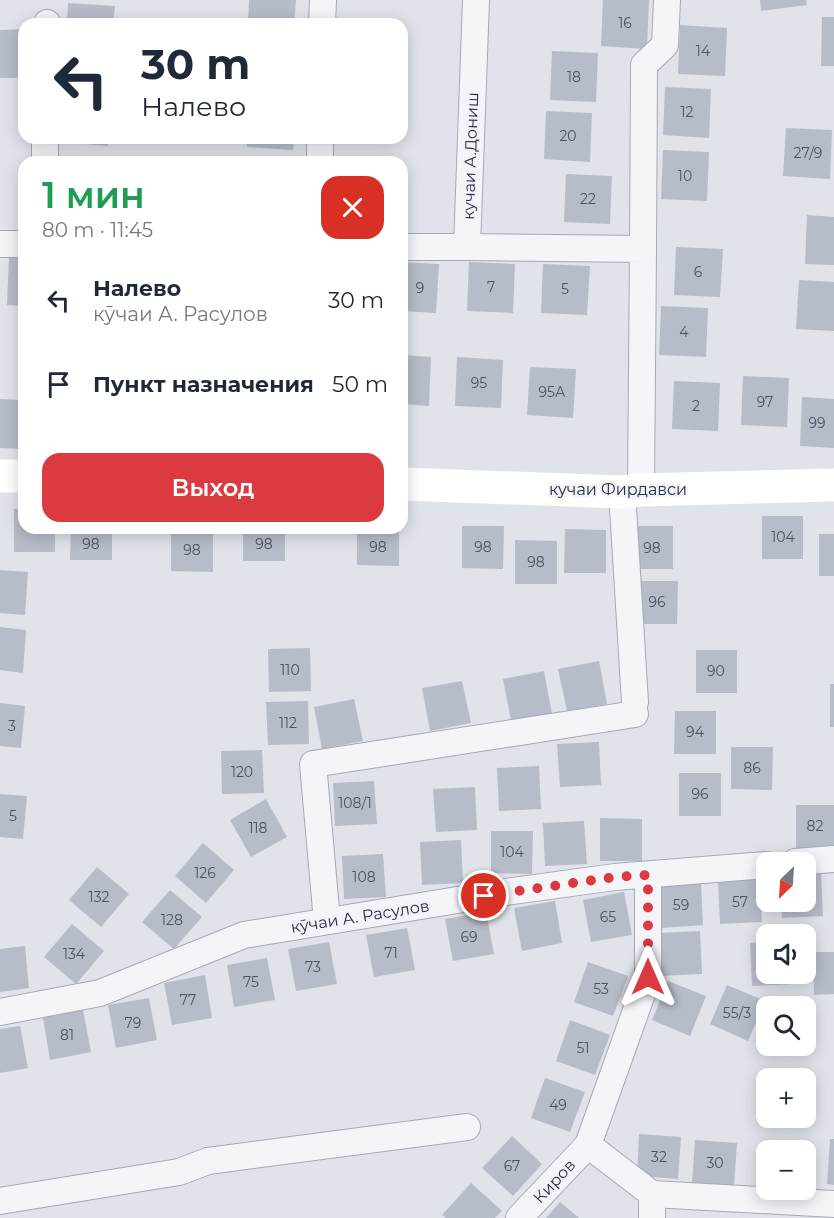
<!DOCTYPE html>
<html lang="ru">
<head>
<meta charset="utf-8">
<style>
	body { margin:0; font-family:Montserrat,sans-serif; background:#f6f6f7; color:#1f2937; height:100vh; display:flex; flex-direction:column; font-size:22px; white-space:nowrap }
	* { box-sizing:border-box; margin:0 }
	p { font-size:20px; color:#747a83 }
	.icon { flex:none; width:33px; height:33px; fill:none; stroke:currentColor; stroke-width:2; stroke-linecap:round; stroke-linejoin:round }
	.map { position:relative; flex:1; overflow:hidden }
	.drawer { position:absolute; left:18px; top:156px; width:390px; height:378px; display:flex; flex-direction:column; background:#fff; border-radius:18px; box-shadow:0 3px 15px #0003 }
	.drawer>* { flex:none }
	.guide { position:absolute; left:18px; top:18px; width:390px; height:126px; border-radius:18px; box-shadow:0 3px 15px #0003; background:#fff; color:#1f2937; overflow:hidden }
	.needle { width:39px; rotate:205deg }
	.buttons { position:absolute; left:756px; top:852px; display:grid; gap:12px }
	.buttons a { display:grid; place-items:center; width:60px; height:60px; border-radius:12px; background:#fff; box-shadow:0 3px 15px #0003; font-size:30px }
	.pin { position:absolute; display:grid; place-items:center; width:51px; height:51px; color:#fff; margin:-26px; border:3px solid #fff; border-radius:50%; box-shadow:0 2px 6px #0007 }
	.me { position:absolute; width:66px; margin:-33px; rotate:0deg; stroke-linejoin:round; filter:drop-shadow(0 0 4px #0008) }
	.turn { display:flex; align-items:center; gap:21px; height:126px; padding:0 24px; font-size:27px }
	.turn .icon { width:78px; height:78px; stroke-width:2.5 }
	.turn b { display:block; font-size:42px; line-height:51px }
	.round { display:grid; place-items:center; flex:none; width:63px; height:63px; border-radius:18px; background:#f6f6f7 }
	.head { display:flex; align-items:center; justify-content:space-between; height:102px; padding:0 24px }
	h1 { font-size:36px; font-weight:600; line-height:45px; color:#1e9e55 }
	.primary-button { display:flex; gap:12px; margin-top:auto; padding:12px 24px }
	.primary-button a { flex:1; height:69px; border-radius:18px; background:#db3a40; color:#fff; font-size:24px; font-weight:600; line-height:69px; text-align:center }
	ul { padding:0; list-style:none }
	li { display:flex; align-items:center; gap:18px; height:84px; padding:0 24px }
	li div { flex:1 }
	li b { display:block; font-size:22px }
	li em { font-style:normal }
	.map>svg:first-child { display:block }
</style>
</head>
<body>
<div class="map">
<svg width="834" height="1218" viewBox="0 0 834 1218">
	<rect width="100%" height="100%" fill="#e1e3eb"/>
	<g fill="#b7bcc9">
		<path d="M249,0H296L294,24H248Z"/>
		<path d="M603,0H649L647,49L601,46Z"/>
		<path d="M760,0H806L807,5L761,11Z"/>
		<path d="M68,3L115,6L113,24H67Z"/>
		<path d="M822,17H834V66H821Z"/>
		<path d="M680,25L727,28L725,76L678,74Z"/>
		<path d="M24,29V78H0V30Z"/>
		<path d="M552,51L598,53L596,102L550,100Z"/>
		<path d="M665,87L711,89L709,138L663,135Z"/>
		<path d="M546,111L592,113L590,162L544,159Z"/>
		<path d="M786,128L832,130L830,179L783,176Z"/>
		<path d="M62,138H108V146L61,142Z"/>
		<path d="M247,138H294L293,150L247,147Z"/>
		<path d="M663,150L709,152L707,201L661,199Z"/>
		<path d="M566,174L612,176L610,224L564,222Z"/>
		<path d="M807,215L834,217V265L805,264Z"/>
		<path d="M676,247L723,249L720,297L674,295Z"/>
		<path d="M9,256L24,257V306L7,305Z"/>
		<path d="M402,262L439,264L436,313L402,311Z"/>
		<path d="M469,262L515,264L513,313L467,311Z"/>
		<path d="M543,264L590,266L587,315L541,313Z"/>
		<path d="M799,280L834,282V331L796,329Z"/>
		<path d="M661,306L708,308L706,357L659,355Z"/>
		<path d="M402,355L431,357L429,406L402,404Z"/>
		<path d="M457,357L503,360L501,408L455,406Z"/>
		<path d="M530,367L576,369L573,418L527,415Z"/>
		<path d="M743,376L789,378L787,427L741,425Z"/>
		<path d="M674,381L720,383L718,431L672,429Z"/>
		<path d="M802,397L834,399V448L800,446Z"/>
		<path d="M0,399L24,400V449L0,448Z"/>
		<path d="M14,509H24V528H55V552H14Z"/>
		<rect x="762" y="516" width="41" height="43"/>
		<path d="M462,526H504L503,569L462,568Z"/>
		<rect x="631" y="526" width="42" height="43"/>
		<path d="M71,528H112V560H70Z"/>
		<path d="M171,528L213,529V572L171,571Z"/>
		<rect x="243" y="528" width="42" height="33"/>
		<path d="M357,528H399V566L357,565Z"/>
		<path d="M565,529L606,530V573H564Z"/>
		<rect x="819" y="534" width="15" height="42"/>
		<path d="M515,540L557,541V584H515Z"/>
		<path d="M0,570L28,572L25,615L0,613Z"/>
		<path d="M636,581H678L677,624H636Z"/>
		<path d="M0,627L26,630L23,673L0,670Z"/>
		<path d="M310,648L311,691L269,692L268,649Z"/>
		<rect x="696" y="650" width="41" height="43"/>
		<path d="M599,661L607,704L567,711L558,669Z"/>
		<path d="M544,671L552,714L511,721L503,679Z"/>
		<path d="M462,681L471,723L430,731L422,688Z"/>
		<rect x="830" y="684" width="4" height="43"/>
		<path d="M354,699L363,741L322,749L314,707Z"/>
		<path d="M308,701L309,744L268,745L266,702Z"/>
		<path d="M0,703L25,706L21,748L0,746Z"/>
		<path d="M675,711H716V754H674Z"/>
		<path d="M599,742L601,785L560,787L557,744Z"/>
		<path d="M731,747H773L772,790L731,789Z"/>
		<path d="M262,750L264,793L222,794L221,751Z"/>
		<path d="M539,766L541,809L499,811L497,768Z"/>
		<rect x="679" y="773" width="42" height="43"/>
		<path d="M374,781L377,824L335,826L333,783Z"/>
		<path d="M475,787L477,830L436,832L433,789Z"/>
		<path d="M0,794L27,796L23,839L0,837Z"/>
		<path d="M266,799L287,837L251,857L230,820Z"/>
		<rect x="796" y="805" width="38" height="43"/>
		<path d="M600,818L642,819V861H600Z"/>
		<path d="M584,821L587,864L545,866L543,823Z"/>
		<path d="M491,831H533L532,874L491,873Z"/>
		<path d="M461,840L463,883L422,885L420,842Z"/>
		<path d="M203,843L234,870L206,903L175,876Z"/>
		<path d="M383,854L386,897L344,899L342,856Z"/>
		<path d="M97,867L129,894L101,927L69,900Z"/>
		<path d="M806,874H821L823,916L782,918L781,902H806Z"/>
		<path d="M760,879L762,922L720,924L718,881Z"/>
		<path d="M701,883L703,925L662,928L659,885Z"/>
		<path d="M170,890L202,917L174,949L142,922Z"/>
		<path d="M624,892L632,935L591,942L583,900Z"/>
		<path d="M555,901L562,943L522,951L514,908Z"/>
		<path d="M486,912L494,954L453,961L445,919Z"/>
		<path d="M72,924L104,951L76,984L44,957Z"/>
		<path d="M407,928L415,970L374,977L366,935Z"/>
		<path d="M700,931L702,974L660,976L658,933Z"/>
		<path d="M329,942L337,984L296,991L288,949Z"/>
		<path d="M766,942V974H793L794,984L752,986L750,943Z"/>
		<path d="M25,946L29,988L0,992V949Z"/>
		<path d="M813,952H834V994L814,995Z"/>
		<path d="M267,958L275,1000L234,1007L227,965Z"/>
		<path d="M588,962L628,976L613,1016L574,1002Z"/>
		<path d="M205,975L212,1018L172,1025L164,983Z"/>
		<path d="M668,981L706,996L690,1036L652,1020Z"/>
		<path d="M727,985L765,1001L748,1041L710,1024Z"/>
		<path d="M149,998L157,1040L116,1048L108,1005Z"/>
		<path d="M83,1010L91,1052L50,1060L43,1018Z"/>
		<path d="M570,1020L610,1035L595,1075L556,1061Z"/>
		<path d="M20,1026L28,1068L0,1073V1029Z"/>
		<path d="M545,1078L585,1092L570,1132L531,1118Z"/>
		<path d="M639,1134L681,1137L678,1179L637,1176Z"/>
		<path d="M512,1136L542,1164L513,1196L482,1168Z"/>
		<path d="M830,1139H834V1185L827,1184Z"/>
		<path d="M695,1140L737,1143L734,1186L692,1183Z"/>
		<path d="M772,1140L813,1143L810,1186L806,1185V1150H771Z"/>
		<path d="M471,1183L502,1211L495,1218H446L442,1215Z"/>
		<path d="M560,1202L579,1218H546Z"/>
	</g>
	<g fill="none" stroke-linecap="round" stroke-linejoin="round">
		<defs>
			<g id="street">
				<path d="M47,24V23"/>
				<path d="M322,24L323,0"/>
				<path d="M45,162V138"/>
				<path d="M320,162V138"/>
				<path d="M0,244H24"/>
				<path d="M402,247H467L476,0"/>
				<path d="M467,247L643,249L641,490"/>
				<path d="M643,249L644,65L665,45L667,0"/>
				<path d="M622,492L635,702"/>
				<path d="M795,862L834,859"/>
				<path d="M648,875V977L588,1145L652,1194V1218"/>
				<path d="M327,921L313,764L635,714"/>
				<path d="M0,1012L100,993L244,935L506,892L615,877L766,865"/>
				<path d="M652,1194L834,1204"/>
				<path d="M0,1201L179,1172L208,1161L467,1127"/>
				<path d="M519,1218L588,1145"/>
			</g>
		</defs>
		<use href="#street" stroke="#a5a9b6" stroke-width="28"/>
		<use href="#street" stroke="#f4f5f9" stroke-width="26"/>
		<g stroke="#fff" stroke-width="33">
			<path d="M0,476H24"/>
			<path d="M402,484L622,492L641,490L834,485"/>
		</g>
	</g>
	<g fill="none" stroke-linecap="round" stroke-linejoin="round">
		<path stroke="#db3a40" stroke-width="10" stroke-dasharray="0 18" d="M484,896L615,877L648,875V977"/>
	</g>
	<g text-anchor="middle" stroke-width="4.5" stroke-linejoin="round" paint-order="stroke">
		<g font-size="14" fill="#4b5265">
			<text x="625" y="28">16</text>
			<text x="703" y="56">14</text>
			<text x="574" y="82">18</text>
			<text x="687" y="117">12</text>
			<text x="568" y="141">20</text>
			<text x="808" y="158">27/9</text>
			<text x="685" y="181">10</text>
			<text x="588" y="204">22</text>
			<text x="698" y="277">6</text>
			<text x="491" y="292">7</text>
			<text x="420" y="293">9</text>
			<text x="565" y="294">5</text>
			<text x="684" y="337">4</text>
			<text x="479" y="388">95</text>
			<text x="552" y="397">95А</text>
			<text x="765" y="407">97</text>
			<text x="696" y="411">2</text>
			<text x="817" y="428">99</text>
			<text x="783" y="542">104</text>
			<text x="91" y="549">98</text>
			<text x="264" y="549">98</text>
			<text x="378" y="552">98</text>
			<text x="483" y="552">98</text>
			<text x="652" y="553">98</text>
			<text x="192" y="555">98</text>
			<text x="536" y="567">98</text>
			<text x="657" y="607">96</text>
			<text x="290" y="675">110</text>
			<text x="716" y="676">90</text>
			<text x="288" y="728">112</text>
			<text x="12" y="731">3</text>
			<text x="695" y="737">94</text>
			<text x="752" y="773">86</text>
			<text x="242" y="777">120</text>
			<text x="700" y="799">96</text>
			<text x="355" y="808">108/1</text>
			<text x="13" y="821">5</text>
			<text x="815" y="831">82</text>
			<text x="258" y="833">118</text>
			<text x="512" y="857">104</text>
			<text x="205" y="878">126</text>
			<text x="364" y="882">108</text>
			<text x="99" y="902">132</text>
			<text x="740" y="907">57</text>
			<text x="681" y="910">59</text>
			<text x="608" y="922">65</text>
			<text x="172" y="925">128</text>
			<text x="469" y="942">69</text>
			<text x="391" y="958">71</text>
			<text x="74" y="959">134</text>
			<text x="313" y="972">73</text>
			<text x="251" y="987">75</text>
			<text x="601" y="994">53</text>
			<text x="188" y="1005">77</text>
			<text x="737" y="1018">55/3</text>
			<text x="133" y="1028">79</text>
			<text x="67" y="1040">81</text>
			<text x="583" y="1053">51</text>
			<text x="558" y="1110">49</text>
			<text x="659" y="1162">32</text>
			<text x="715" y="1168">30</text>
			<text x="512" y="1171">67</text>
		</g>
		<g font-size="16" fill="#272f44" stroke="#f1f3f8">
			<text transform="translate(470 156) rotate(-88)" y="6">кучаи А.Дониш</text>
			<text x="618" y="495">кучаи Фирдавси</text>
			<text transform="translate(360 916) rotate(-9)" y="6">кӯчаи А. Расулов</text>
			<text transform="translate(554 1181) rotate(-47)" y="6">Киров</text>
		</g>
	</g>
</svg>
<div class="buttons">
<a><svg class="needle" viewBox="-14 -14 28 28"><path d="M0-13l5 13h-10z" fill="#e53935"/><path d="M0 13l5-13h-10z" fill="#747a83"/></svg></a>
<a><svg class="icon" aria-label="sound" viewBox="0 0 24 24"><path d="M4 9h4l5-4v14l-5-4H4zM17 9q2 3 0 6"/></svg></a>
<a><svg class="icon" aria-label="search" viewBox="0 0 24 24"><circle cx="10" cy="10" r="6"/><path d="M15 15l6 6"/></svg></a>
<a>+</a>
<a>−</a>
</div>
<div class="pin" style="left:484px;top:896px;background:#d93025"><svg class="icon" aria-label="arrive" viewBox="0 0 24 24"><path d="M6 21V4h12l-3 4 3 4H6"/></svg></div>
<svg class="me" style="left:648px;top:977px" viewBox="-20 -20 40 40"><path d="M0-17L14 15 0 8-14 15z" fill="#db3a40" stroke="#fff" stroke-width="4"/></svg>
<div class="guide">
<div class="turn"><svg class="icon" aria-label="left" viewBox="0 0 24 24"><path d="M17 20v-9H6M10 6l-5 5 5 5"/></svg><div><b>30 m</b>Налево</div></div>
</div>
<section class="drawer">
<div class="head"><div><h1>1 мин</h1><p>80 m · 11:45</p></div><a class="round" style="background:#d93025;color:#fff"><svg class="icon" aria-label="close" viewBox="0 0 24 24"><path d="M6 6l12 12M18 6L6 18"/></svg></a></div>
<ul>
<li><svg class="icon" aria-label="left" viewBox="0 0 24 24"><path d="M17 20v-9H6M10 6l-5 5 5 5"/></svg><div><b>Налево</b><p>кӯчаи А. Расулов</p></div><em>30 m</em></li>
<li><svg class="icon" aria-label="arrive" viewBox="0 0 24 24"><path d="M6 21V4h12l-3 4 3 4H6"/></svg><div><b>Пункт назначения</b></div><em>50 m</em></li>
</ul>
<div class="primary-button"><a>Выход</a></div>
</section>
</div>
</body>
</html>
